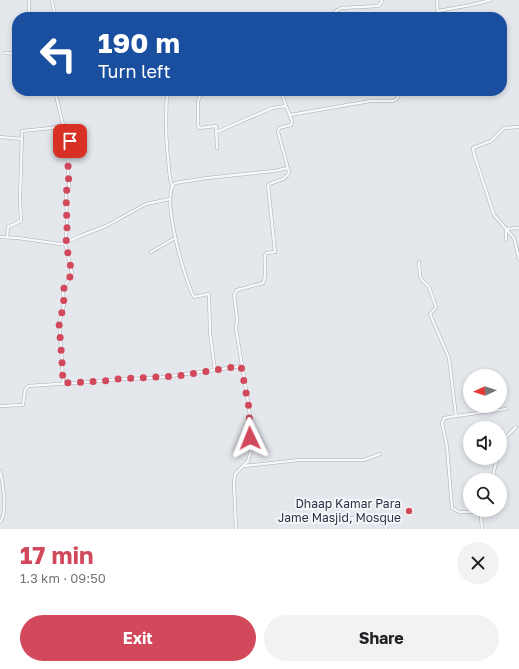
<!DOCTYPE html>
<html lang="en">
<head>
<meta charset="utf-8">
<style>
	body { margin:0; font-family:"Golos Text",sans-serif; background:#f2f2f2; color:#202124; height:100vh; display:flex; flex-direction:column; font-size:15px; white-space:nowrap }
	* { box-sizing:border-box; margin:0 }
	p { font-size:13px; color:#757577 }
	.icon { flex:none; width:22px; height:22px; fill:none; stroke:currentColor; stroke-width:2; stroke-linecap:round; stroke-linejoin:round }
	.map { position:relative; height:529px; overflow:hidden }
	.sheet { display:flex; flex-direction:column; background:#fff; flex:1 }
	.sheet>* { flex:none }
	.top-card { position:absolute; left:12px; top:12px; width:495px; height:84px; border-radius:16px; box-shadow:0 2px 6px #0003; background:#1a4fa0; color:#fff; overflow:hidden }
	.needle { width:26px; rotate:267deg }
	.controls { position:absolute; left:463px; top:369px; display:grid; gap:8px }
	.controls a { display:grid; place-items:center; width:44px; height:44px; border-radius:50%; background:#fff; box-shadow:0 2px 6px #0003; font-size:20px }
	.pin { position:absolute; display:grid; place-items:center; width:34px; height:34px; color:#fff; margin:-17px; border-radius:8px; box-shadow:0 2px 6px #0006 }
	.me { position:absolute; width:44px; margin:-22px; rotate:358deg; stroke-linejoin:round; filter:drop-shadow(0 0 3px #0008) }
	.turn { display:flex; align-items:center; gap:14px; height:84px; padding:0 20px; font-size:18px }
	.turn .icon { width:52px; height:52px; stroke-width:2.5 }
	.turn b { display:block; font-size:28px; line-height:34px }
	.round { display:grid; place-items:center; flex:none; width:42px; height:42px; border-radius:21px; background:#f2f2f2 }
	.headline { display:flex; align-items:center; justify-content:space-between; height:68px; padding:0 20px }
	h1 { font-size:24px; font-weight:700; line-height:30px; color:#d1495b }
	.primary-button { display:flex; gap:8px; margin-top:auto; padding:8px 20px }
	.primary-button a { flex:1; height:46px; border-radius:24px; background:#d1495b; color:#fff; font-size:16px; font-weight:700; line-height:46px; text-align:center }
	.primary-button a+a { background:#f2f2f2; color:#202124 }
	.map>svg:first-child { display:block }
</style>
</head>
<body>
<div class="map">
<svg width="519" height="529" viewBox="0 0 519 529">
	<rect width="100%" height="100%" fill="#e4e7ec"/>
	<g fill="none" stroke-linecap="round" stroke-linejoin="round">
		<defs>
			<g id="street">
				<path d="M52,0L55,17"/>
				<path d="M437,0L438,17"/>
				<path d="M438,11L471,5L491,0"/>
				<path d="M29,17V0"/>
				<path d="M331,17L335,12L341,8L378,6L381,3L382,0"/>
				<path d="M5,53L17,54"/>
				<path d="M167,91C166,114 165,135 168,158C169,168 169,177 172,186"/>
				<path d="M202,91L198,101V125L199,128L216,126L217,148"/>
				<path d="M290,115L370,101H393L397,99L401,91"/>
				<path d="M519,127L504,128L491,141L473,148L474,154L494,215L514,238L519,259"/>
				<path d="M217,132L272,108L286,106"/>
				<path d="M0,137L22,139"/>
				<path d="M0,237L18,238L60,244L65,243L78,237L106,226L146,204L170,199"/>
				<path d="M7,237L8,227L21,221L20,200L22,131L51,128L63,125L55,91"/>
				<path d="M506,240V229L519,228"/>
				<path d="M151,252L175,238"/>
				<path d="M419,262L420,276L422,280L429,287L436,307L430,314L449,358L456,416L444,418L442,423L447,447L452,508L459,512H478L481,516L482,529"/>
				<path d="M241,366L215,370L210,333L209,295L208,294L194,297C185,281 160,195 175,183L207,178L274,171L288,168"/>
				<path d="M63,383L62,361L59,323L64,305L63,290L72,273L65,243L67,228L66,191L69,188L68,167L70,141L68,127L63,125"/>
				<path d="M0,406L23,405L25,390L28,386L103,381L118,379L156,378L215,370"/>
				<path d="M456,416L506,409"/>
				<path d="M500,452L503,440L516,427"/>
				<path d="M244,466L299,460H364L380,454"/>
				<path d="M0,471C3,483 8,512 0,522"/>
				<path d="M492,480L497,458"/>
				<path d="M340,510V518L377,519C383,521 385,524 386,529"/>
				<path d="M481,516L484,510"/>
				<path d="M236,529L234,483L235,474L248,461L251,450V427L249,408L236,329L237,318L234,295L237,290L263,283C268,275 262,262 266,253L275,252L268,185C276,180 286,181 289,172L278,132L279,128L291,125L292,121L286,106L281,91"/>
			</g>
		</defs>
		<use href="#street" stroke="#a9aeb7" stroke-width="3.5"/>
		<use href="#street" stroke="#f7f8fa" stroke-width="2.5"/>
	</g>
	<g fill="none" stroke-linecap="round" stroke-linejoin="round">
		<path stroke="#d1495b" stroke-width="7" stroke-dasharray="0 12.6" d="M70,141L68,167L69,188L66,191L67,228L66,244L72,273L63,290L64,305L59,323L62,361L63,383L103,381L118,379L178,376L241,366L249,408L250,438"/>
	</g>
	<circle fill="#d1495b" stroke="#f4f6f9" stroke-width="1.5" cx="409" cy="511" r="4"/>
	<g text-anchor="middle" stroke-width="4" stroke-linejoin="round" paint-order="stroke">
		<g font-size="12" fill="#2b3445" stroke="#f4f6f9" text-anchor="end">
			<text x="401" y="508">Dhaap Kamar Para<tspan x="401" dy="14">Jame Masjid, Mosque</tspan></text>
		</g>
	</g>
</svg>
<div class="controls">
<a><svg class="needle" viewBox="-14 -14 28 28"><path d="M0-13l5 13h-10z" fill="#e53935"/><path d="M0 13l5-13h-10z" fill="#757577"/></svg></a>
<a><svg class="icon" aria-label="sound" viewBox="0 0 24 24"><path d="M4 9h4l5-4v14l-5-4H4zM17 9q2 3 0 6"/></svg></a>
<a><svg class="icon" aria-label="search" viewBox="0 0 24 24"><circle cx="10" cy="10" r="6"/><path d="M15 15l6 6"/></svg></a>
</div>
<div class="pin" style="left:70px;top:141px;background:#d93025"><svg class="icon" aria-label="arrive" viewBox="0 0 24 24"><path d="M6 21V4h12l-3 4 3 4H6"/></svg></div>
<svg class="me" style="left:250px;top:438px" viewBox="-20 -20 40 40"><path d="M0-17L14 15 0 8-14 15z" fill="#d1495b" stroke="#fff" stroke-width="4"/></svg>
<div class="top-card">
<div class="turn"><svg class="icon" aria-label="left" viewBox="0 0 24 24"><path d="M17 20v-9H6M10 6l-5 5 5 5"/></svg><div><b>190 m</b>Turn left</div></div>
</div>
</div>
<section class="sheet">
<div class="headline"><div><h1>17 min</h1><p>1.3 km · 09:50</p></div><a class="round"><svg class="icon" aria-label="close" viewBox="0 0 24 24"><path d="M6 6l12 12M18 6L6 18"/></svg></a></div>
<div class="primary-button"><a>Exit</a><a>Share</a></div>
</section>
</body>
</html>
